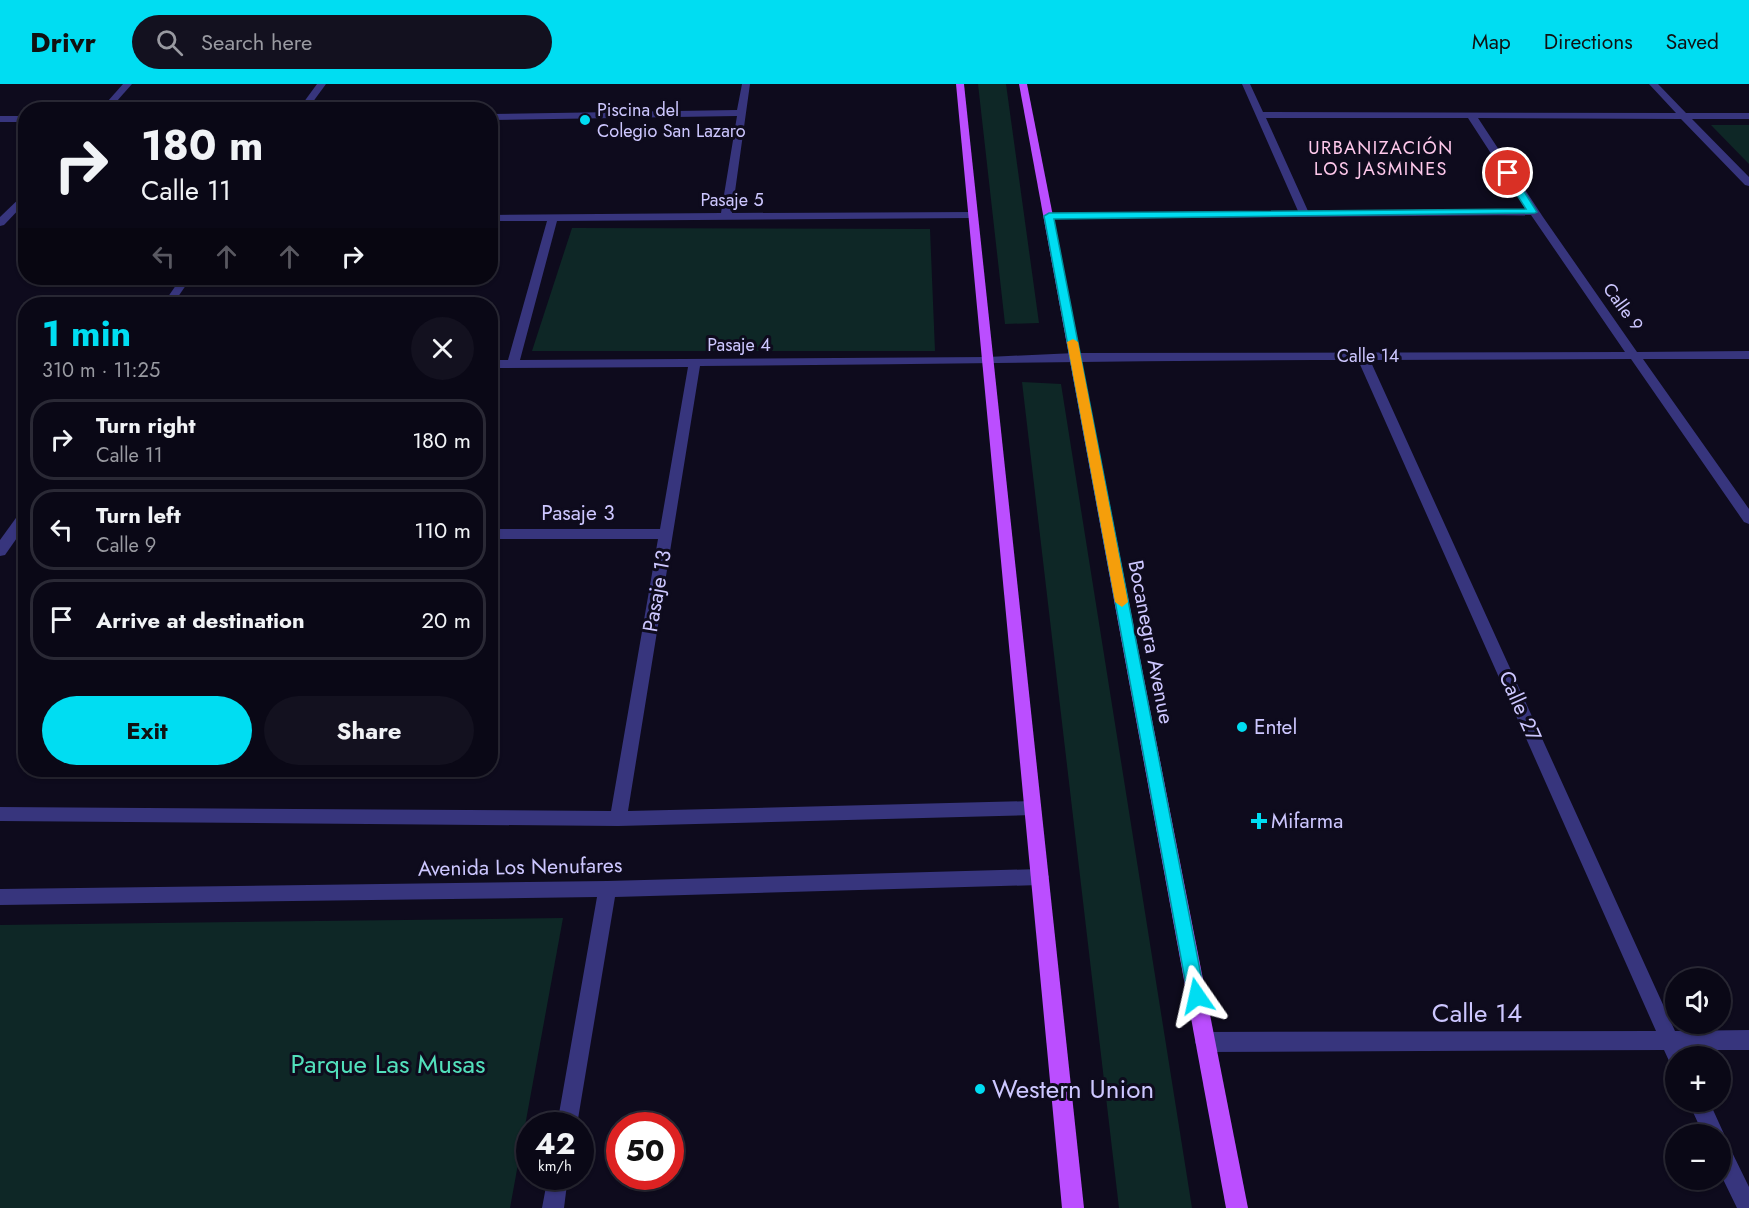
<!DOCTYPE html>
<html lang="en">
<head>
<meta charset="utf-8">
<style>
	body { margin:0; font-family:Jost,sans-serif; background:#13111f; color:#f1f3f6; height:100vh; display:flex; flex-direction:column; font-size:22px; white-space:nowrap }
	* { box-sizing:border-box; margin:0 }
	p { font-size:20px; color:#999aa1 }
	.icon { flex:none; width:33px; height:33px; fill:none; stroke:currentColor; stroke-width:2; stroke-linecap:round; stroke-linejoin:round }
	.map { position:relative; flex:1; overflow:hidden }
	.side { position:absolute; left:18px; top:213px; width:480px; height:480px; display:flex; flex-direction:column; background:#0a0816; border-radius:24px; box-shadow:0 2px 4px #0004,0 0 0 2px #2a2935 }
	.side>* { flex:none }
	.banner { position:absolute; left:18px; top:18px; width:480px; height:183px; border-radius:24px; box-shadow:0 2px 4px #0004,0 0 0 2px #2a2935; background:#0a0816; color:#f1f3f6; overflow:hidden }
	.buttons { position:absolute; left:1665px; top:884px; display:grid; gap:12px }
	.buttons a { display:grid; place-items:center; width:66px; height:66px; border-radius:50%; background:#0a0816; box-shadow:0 2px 4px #0004,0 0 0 2px #2a2935; font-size:30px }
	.speed { position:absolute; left:516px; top:1028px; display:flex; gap:12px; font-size:30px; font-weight:700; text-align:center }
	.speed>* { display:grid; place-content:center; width:78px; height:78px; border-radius:50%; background:#0a0816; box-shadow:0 2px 4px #0004,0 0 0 2px #2a2935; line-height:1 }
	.speed small { font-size:15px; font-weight:400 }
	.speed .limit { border:9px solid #d22; background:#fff; color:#111 }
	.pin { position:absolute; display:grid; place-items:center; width:51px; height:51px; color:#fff; margin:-26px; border:3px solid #fff; border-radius:50%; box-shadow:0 2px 6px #0007 }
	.me { position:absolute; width:66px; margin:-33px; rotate:349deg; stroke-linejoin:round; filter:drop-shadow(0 0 4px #0008) }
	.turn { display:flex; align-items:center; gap:21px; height:126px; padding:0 24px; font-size:27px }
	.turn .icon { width:78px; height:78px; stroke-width:2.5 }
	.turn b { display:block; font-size:42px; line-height:51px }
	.lanes { display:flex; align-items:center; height:57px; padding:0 24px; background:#0003; justify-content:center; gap:30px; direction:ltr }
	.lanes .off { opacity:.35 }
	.round { display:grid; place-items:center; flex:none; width:63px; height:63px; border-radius:32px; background:#13111f }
	.summary { display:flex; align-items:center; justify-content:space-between; height:102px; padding:0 24px }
	h1 { font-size:36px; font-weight:700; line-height:45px; color:#00ddf2 }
	.button { display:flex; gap:12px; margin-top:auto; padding:12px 24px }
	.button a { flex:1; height:69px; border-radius:36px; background:#00ddf2; color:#111; font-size:24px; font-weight:700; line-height:69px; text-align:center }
	.button a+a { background:#13111f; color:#f1f3f6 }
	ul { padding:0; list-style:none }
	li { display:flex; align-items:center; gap:18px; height:81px; margin:0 12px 9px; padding:0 12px; border:3px solid #2a2935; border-radius:24px }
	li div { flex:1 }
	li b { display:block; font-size:22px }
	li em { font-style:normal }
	header { display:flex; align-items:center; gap:36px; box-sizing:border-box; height:84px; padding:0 30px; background:#00ddf2; color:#111 }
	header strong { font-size:28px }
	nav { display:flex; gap:33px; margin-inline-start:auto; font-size:21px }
	.search { width:420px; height:54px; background:#13111f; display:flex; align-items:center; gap:15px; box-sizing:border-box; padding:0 21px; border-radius:33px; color:#999aa1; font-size:22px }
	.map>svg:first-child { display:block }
</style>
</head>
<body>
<header>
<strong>Drivr</strong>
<div class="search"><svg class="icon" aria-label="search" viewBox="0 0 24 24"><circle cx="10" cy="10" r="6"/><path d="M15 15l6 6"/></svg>Search here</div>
<nav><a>Map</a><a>Directions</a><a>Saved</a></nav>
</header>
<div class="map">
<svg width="1749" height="1124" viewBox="0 0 1749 1124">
	<rect width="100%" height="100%" fill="#0e0b1d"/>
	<g fill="#0e2726">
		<path d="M978,0H1006L1039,239L1005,240Z"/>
		<path d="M1711,41H1749V80Z"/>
		<path d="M572,144L930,145L935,267H532Z"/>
		<path d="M1022,298L1061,300L1192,1124H1119Z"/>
		<path d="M563,834L510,1124H0V841Z"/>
	</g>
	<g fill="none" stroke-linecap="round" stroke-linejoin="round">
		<g fill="#37357d" fill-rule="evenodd">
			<path d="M123,0H132L109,26H100Z"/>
			<path d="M317,0H326L307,26H298Z"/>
			<path d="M742,0H750L732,129L973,128L978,131L973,134L557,137L520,276L988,273L1075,269L1625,268L1531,131L1049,135L1044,132L1049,129L1298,127L1242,0H1250L1263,28L1676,29L1649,0H1658L1686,29H1749V35H1692L1749,93V102L1745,101L1681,35L1478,34L1543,133L1637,268L1749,267V275H1643L1749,425V440L1744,438L1631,275L1370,276L1675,947L1749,946V966H1684L1687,972H1676V981L1670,979L1664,966L1205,968L1198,965L1195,958L1198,951L1205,948L1656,947L1358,276C1139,276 920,281 700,282L628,727L1033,717L1039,719L1041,724L1039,729L1033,731L618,742L0,737V723L611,727L658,455H490V445H660L688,283L490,284V276H508L547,137H490V131L721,129L737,32L490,36V30L737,26ZM1266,34H1468L1527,125L1308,127Z"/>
			<rect x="0" y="32" width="26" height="6"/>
			<path d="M26,108V118L4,141L0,142V133Z"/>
			<path d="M181,194H191L173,220H163Z"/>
			<path d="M26,425V441L5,471L0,472V456L21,427Z"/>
			<path d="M1040,785L1046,787L1049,793L1046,799L1040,801L615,813L577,1041H557L597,813L0,821V805L607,797Z"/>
			<path d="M1688,1017H1709L1724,1050L1722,1056L1727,1058L1749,1103V1124H1737L1720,1089V1050H1703Z"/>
			<path d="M548,1092H568L564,1124H542Z"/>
		</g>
		<g fill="#bb4eff" fill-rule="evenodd">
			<path d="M956,0H964L1084,1124H1062Z"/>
			<path d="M1019,0H1027L1248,1124H1226Z"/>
		</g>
	</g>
	<path fill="#00ddf2" stroke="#00909d" stroke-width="1.5" d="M1504,87H1511L1537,128L1535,129L1054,135L1205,912L1203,918L1197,920L1191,918L1188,912L1044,132L1049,129L1526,125L1503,89Z"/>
	<path fill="#f59e0b" d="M1073,255L1078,258L1128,518L1122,523L1115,518L1067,258Z"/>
	<g fill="#00ddf2" stroke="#0e0b1d" stroke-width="2">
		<circle cx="585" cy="36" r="6"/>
		<circle cx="1242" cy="643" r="6"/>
		<path d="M1256 728h6v6h6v6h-6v6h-6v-6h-6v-6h6z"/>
		<circle cx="980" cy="1005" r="6"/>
	</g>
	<g text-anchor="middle" stroke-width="6" stroke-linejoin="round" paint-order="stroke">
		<g font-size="18" fill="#cdc7ff" stroke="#0e0b1d" text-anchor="start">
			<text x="597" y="32">Piscina del<tspan x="597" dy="21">Colegio San Lazaro</tspan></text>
		</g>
		<g font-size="18" letter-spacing="1.5" fill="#ffc9ec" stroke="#0e0b1d">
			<text x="1381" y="70">URBANIZACIÓN<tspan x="1381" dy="21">LOS JASMINES</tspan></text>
		</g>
		<g font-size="18" fill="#cdc7ff" stroke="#0e0b1d">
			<text x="732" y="122">Pasaje 5</text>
			<text transform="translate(1623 223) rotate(54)" y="6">Calle 9</text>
			<text x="739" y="267">Pasaje 4</text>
			<text x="1368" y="278">Calle 14</text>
		</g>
		<g font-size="21" fill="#cdc7ff" stroke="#0e0b1d">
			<text x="578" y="436">Pasaje 3</text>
			<text transform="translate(657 507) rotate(-80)" y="7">Pasaje 13</text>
			<text transform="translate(1151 558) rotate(79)" y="7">Bocanegra Avenue</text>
			<text transform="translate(1520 622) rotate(66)" y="7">Calle 27</text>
			<text transform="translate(520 783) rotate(-1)" y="7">Avenida Los Nenufares</text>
		</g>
		<g font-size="21" fill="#cdc7ff" stroke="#0e0b1d" text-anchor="start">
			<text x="1254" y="650">Entel</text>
			<text x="1271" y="744">Mifarma</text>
		</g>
		<g font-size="26" fill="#cdc7ff" stroke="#0e0b1d">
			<text x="1477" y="938">Calle 14</text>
		</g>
		<g font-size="26" fill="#52e0bb" stroke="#0e0b1d">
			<text x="388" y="989">Parque Las Musas</text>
		</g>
		<g font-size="26" fill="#cdc7ff" stroke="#0e0b1d" text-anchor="start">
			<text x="992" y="1014">Western Union</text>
		</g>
	</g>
</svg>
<div class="buttons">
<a><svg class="icon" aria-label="sound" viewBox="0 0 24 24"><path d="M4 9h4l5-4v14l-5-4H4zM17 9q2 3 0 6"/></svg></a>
<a>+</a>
<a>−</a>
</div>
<div class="speed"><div>42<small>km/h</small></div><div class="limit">50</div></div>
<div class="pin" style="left:1508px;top:89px;background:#d93025"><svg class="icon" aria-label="arrive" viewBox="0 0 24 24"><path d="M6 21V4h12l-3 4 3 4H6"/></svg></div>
<svg class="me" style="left:1197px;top:912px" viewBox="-20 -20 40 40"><path d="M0-17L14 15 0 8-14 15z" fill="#00ddf2" stroke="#fff" stroke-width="4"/></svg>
<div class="banner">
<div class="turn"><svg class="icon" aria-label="right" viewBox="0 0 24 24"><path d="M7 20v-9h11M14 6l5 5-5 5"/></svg><div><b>180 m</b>Calle 11</div></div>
<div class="lanes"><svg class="icon off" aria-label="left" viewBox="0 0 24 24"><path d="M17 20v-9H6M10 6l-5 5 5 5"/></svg><svg class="icon off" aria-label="ahead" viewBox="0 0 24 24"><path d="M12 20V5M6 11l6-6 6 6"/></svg><svg class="icon off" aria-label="ahead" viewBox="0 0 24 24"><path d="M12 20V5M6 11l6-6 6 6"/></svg><svg class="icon" aria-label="right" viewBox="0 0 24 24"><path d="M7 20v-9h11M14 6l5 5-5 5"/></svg></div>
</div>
<section class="side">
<div class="summary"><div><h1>1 min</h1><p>310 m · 11:25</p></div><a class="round"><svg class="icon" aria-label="close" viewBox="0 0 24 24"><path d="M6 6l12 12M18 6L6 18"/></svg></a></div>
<ul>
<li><svg class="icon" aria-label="right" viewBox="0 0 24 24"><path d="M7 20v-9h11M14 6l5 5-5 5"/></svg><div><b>Turn right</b><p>Calle 11</p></div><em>180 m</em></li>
<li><svg class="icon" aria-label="left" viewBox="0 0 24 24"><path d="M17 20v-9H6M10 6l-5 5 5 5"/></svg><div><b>Turn left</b><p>Calle 9</p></div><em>110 m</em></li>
<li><svg class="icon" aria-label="arrive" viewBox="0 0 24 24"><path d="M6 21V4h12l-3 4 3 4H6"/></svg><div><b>Arrive at destination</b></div><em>20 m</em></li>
</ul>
<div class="button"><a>Exit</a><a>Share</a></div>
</section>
</div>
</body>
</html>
